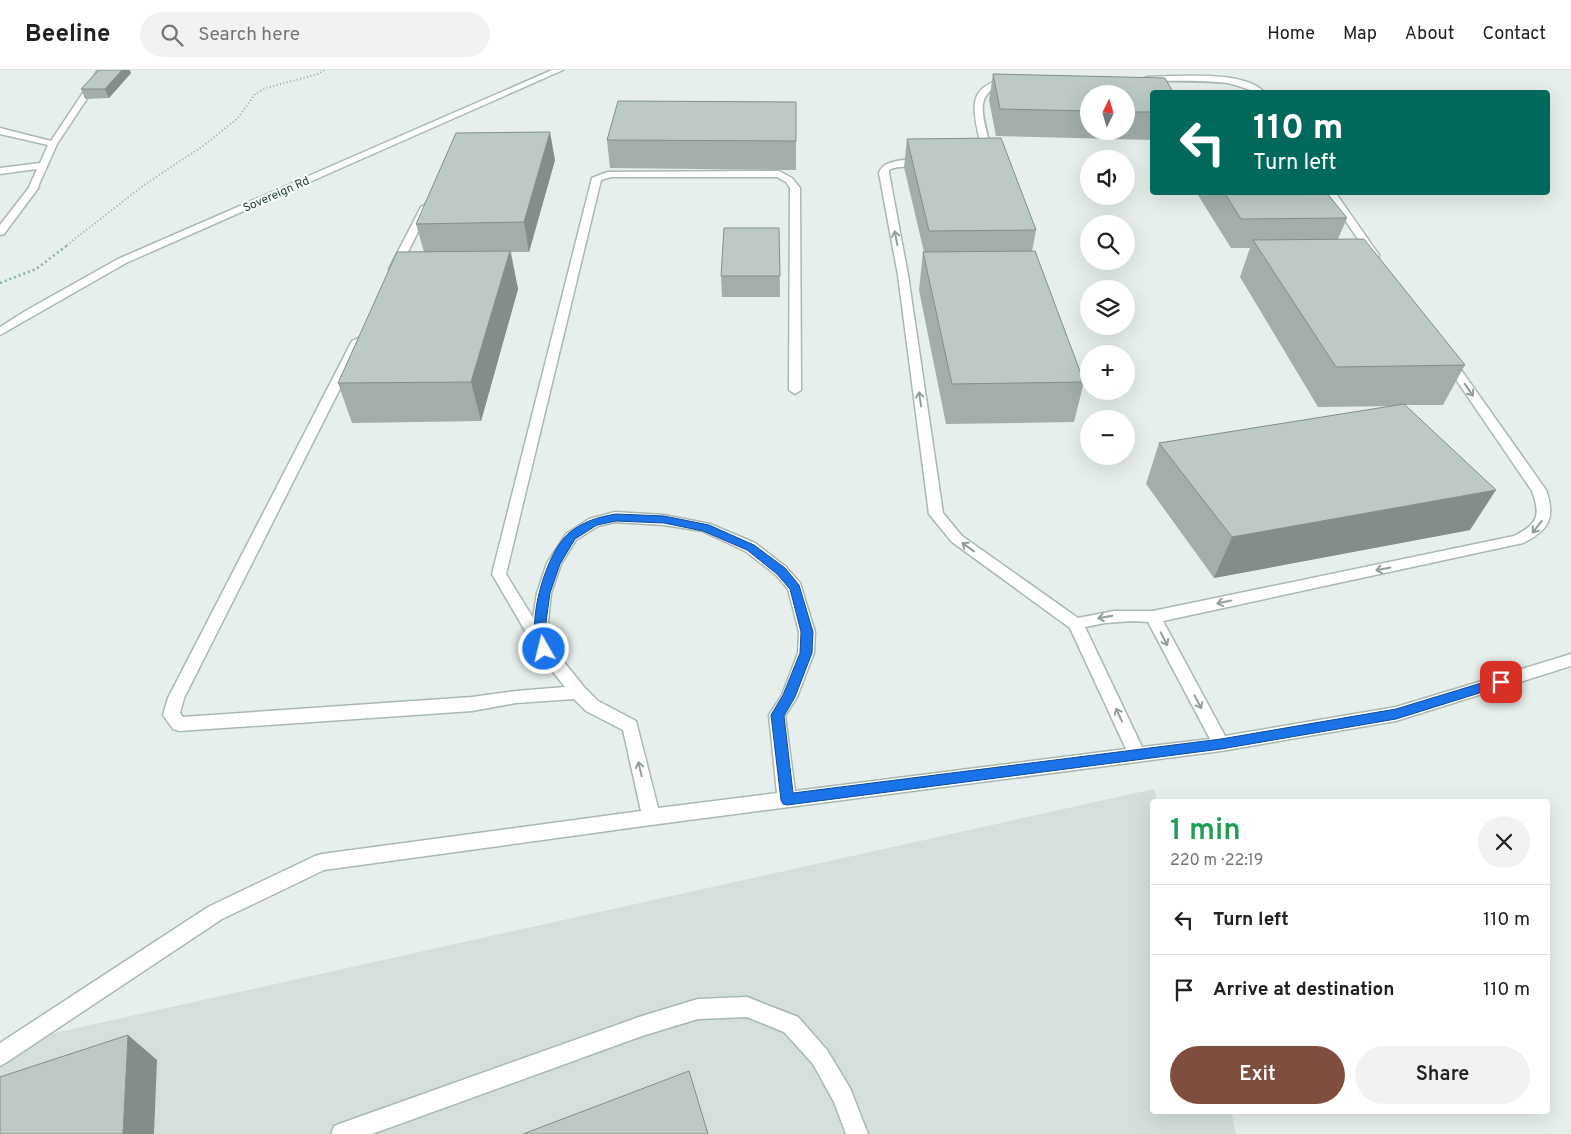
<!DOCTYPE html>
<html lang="en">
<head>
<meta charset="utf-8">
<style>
	body { margin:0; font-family:Overpass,sans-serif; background:#f2f2f2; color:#202124; height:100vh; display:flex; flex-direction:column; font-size:19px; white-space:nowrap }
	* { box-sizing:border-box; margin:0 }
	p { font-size:16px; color:#757577 }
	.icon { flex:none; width:28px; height:28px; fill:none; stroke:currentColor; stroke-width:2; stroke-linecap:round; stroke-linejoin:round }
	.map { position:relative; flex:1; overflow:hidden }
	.side { position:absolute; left:1150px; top:729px; width:400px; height:315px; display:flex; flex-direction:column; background:#fff; border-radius:5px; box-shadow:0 5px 20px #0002 }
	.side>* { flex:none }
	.banner { position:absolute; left:1150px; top:20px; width:400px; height:105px; border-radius:5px; box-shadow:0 5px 20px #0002; background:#00695c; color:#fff; overflow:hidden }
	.needle { width:32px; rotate:5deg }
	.fabs { position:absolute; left:1080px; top:15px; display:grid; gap:10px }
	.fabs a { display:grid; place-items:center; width:55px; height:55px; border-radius:50%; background:#fff; box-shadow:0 5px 20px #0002; font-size:25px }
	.pin { position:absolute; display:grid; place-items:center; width:42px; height:42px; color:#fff; margin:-21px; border-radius:10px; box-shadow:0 2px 8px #0006 }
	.me { position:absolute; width:55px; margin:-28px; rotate:352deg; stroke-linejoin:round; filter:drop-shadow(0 0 4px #0008) }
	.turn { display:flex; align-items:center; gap:18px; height:105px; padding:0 20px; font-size:22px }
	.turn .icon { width:65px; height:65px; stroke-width:2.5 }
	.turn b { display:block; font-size:35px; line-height:42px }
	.round { display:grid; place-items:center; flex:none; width:52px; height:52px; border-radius:26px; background:#f2f2f2 }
	.head { display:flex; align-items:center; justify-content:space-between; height:85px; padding:0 20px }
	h1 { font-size:30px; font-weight:600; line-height:38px; color:#1e9e55 }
	.cta { display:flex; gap:10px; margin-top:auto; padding:10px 20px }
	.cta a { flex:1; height:58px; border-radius:30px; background:#7f4e3f; color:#fff; font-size:20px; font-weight:600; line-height:58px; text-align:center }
	.cta a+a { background:#f2f2f2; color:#202124 }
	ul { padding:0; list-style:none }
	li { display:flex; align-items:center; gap:15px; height:70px; padding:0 20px; border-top:1px solid #e0e0e0 }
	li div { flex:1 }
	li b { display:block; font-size:19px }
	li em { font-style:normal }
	header { display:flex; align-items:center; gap:30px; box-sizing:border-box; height:70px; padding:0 25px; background:#fff; border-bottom:1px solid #e0e0e0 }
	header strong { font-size:24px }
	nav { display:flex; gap:28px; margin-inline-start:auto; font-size:18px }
	.search { width:350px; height:45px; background:#f2f2f2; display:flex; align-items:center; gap:12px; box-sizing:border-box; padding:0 18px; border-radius:28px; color:#757577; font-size:19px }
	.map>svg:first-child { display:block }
</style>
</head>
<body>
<header>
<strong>Beeline</strong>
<div class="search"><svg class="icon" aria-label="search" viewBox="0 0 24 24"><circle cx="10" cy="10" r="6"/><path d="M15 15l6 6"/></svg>Search here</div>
<nav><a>Home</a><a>Map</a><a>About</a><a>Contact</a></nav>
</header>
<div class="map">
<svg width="1571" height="1064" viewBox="0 0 1571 1064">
	<rect width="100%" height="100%" fill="#e6efeb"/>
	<path fill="#d4dfda" d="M1154,719L1157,731H1152V1041H1231L1236,1064H0V975Z"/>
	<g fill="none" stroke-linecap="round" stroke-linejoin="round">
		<defs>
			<g id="lane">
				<path d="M98,0H106L57,74L37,119L34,120L29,117L37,99L0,104V98L40,93L48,75L0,64V58L51,71Z"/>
				<path d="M747,927L798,947L827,980L850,1018L868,1064H846L834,1032L813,994L784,962L747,947L698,949L642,966L372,1064H331L334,1056L342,1053L642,946L698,929Z"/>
			</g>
			<g id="street">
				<path d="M552,0H563L126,193L0,265V257L27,240L118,189Z"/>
				<path d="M1173,6C1198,6 1246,3 1264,22C1254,23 1239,15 1227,13C1200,10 1173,11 1147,11L1143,9L1147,7Z"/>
				<path d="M1010,7H1013V11C974,21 981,38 989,71C991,78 992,83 989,90H983C981,84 981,75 979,67C971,31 970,16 1010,7Z"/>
				<path d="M904,90H925L930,93C921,100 902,93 889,100V103L908,205L943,443L962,466L1078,548L1114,541H1153L1514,466C1538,454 1541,446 1532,421L1442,289L1444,287H1452L1546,420C1556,448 1549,460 1523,473L1163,551L1225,666L1396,637L1571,584V596L1396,651L1221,681L651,755L324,800L222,849L7,992L0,996V973L208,837L315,786L322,784L641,741L623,660L586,641L574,629L516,633L472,641L179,661L173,659L163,645L168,628L352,271L358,268L364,271L184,628L180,643L183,647L472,627L516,621L565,617L538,583L492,504L592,108L607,102L779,101L792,108L800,118L801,320L795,324L789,320L790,118L786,112L777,107H611L601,110L506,504L533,548L537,523L547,493L566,464L589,449L615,442L664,445L710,454L755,473L786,497L800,513L815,562L814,583L797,627L785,646L795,721L1126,679L1070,558L952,472L929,444L898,205L879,103C882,93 894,91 904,90ZM615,452L664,455L702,461L745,481L776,505L788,519L799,562L798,583L782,625L769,645L777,723L658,738L636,651L598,631L584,617L552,577L548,552L551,523L561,494L576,470L598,456ZM1133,551L1148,552L1210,669L1142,677L1085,557L1105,553Z"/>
				<path d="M34,114L39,117L4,164L0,165V155L31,115Z"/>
				<path d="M1326,122H1335L1379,185L1378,187H1370Z"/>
				<path d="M426,134L431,137L399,199L398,201H390L389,199L421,137Z"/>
			</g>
		</defs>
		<use href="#lane" stroke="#a8b8b2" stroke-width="3"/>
		<use href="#street" stroke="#a8b8b2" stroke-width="3"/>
		<path stroke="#86b3a5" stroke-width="2" stroke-dasharray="1 2.5" stroke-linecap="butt" d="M67,175L144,115L203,76L238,48L255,24L266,18L318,4L324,0"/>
		<path stroke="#86b3a5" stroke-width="2.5" stroke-dasharray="2 3" stroke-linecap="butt" d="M0,213L36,199L69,174"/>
		<use href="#lane" fill="#fff" fill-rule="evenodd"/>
		<use href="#street" fill="#fff" fill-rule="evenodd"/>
	</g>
	<g fill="#a1aea9" fill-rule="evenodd">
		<path d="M131,3L109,28L85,29L81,19Z"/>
		<path d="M993,4L1152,22V70L996,66L989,30ZM1089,24H1126V61H1089Z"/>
		<path d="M796,32V100L610,98L607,70Z"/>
		<path d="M907,69L1036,160L1032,181L1084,312L1074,352L946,354L919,220L923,182H924L904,97Z"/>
		<path d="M555,90L529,182H511L518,219L481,351L352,353L338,313L424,182L416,154Z"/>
		<path d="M1196,122H1326L1347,148L1338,169L1465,295L1443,335H1405L1470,460L1214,508L1146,414L1159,373L1397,336L1318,337L1240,207L1250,178H1231Z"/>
		<path d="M779,158L780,227H722L721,206Z"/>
	</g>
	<g fill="#838d89">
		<path d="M122,0H130L131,3L109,28L105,19Z"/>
		<path d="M550,62L555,90L529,182L524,152Z"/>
		<path d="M510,181L518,219L481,351L471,312Z"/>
		<path d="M1496,420L1470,460L1214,508L1232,467Z"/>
		<path d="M128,965L157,990L154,1064H123Z"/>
	</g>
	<g fill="#bbcac4" stroke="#838d89">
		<path d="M99,0H122L105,19H81Z"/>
		<path d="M993,4L1165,8L1173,22H1152V42H1126V24H1089V41L1000,39Z"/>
		<path d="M618,31L796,32V71L607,70Z"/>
		<path d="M550,62L524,152L416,154L456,63Z"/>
		<path d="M1001,68L1036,160L929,161L907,69Z"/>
		<path d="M1224,122H1326L1347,148L1241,149Z"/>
		<path d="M724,158H779L780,206H721Z"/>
		<path d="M1364,169L1465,295L1336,297L1253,170Z"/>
		<path d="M510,181L471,312L338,313L397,182Z"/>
		<path d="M1035,181L1084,312L952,314L923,182Z"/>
		<path d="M1404,334L1496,420L1232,467L1159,373Z"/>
		<path d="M128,965L123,1064H0V1007Z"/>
		<path d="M689,1001L708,1064H523Z"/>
	</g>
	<defs><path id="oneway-shaft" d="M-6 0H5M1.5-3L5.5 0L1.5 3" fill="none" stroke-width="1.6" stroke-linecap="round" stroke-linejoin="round" transform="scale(1.25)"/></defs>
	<g stroke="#92a09c">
		<use href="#oneway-shaft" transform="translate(896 168) rotate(-101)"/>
		<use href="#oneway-shaft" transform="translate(1469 320) rotate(55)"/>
		<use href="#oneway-shaft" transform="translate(920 329) rotate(-98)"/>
		<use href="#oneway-shaft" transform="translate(1537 457) rotate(128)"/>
		<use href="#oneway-shaft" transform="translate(968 477) rotate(-144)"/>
		<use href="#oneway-shaft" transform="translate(1383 499) rotate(168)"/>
		<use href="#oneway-shaft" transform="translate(1224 532) rotate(168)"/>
		<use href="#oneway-shaft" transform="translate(1105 547) rotate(171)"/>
		<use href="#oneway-shaft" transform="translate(1164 569) rotate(63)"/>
		<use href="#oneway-shaft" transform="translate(1198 632) rotate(62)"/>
		<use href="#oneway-shaft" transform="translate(1119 645) rotate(-115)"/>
		<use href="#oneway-shaft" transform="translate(640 699) rotate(-103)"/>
	</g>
	<path fill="#1a73e8" stroke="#114b97" d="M616,444L664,446L709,455L754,475L785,498L799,515L813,562L812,583L795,627L784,646L793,723L1221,669L1396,639L1501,607L1505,608L1507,612L1505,615L1396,649L1221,679L787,735L783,734L781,730L771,645L783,625L800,583L801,562L790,519L777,504L747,480L703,461L664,453L616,451L597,455L575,469L560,494L550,523L546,552L550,579L548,582H539C525,554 546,482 569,463C584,451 598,447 616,444Z"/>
	<g text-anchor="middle" stroke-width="4.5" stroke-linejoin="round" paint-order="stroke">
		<g font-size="12" fill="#24423a" stroke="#f7fbf9">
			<text transform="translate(276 124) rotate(-24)" y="4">Sovereign Rd</text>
		</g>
	</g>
</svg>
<div class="fabs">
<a><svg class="needle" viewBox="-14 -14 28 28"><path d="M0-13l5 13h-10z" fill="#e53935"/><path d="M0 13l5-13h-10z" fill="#757577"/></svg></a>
<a><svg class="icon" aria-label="sound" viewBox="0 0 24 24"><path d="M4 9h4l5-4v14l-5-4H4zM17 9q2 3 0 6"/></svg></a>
<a><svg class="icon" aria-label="search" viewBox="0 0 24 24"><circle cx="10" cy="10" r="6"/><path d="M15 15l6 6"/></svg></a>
<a><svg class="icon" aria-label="layers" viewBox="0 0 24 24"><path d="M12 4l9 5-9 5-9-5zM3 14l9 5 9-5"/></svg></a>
<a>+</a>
<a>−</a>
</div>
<div class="pin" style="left:1501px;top:612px;background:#d93025"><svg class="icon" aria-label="arrive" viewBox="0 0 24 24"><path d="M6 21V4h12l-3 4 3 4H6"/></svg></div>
<svg class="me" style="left:544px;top:579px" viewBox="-20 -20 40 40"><circle r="17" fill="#1a73e8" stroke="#fff" stroke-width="3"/><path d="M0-11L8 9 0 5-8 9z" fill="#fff"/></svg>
<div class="banner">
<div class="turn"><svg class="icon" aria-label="left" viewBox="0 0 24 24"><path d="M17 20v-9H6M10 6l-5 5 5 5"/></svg><div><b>110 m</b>Turn left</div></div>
</div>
<section class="side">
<div class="head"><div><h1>1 min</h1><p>220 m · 22:19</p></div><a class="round"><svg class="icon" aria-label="close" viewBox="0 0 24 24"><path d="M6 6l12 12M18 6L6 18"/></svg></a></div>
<ul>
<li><svg class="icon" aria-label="left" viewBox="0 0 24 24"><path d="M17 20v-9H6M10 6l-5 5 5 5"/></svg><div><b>Turn left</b></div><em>110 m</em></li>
<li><svg class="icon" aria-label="arrive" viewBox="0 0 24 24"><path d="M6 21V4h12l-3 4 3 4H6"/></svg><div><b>Arrive at destination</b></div><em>110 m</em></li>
</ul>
<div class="cta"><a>Exit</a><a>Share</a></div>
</section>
</div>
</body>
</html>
